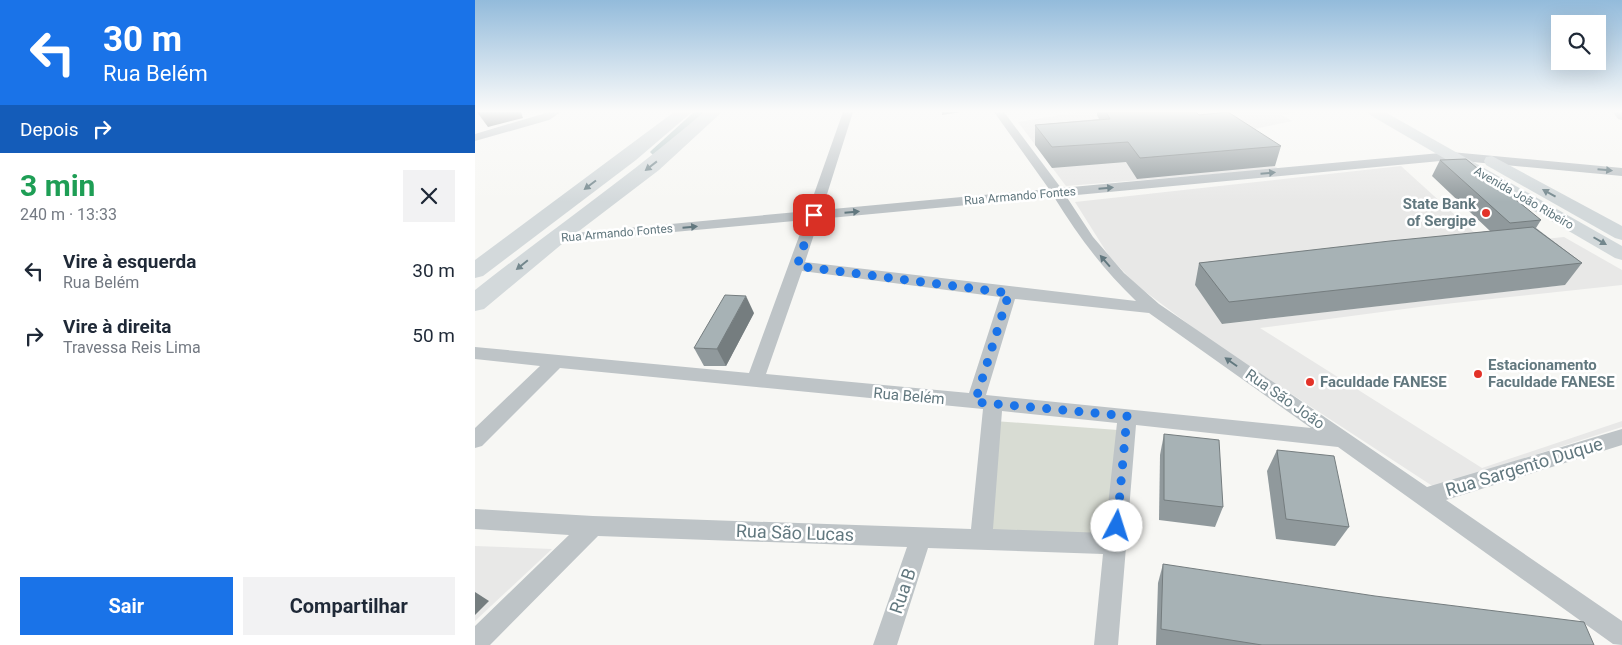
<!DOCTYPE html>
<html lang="pt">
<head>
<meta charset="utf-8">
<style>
	body { margin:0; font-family:Roboto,sans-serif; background:#f2f2f3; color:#1f2937; height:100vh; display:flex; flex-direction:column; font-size:19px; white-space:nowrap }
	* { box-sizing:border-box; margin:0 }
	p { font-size:16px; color:#747a83 }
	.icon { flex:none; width:28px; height:28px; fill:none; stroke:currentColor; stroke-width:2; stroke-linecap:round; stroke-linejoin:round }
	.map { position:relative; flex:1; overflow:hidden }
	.side { display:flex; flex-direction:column; background:#fff; width:475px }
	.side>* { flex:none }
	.top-card { background:#1a73e8; color:#fff; overflow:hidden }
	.fabs { position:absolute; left:1076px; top:15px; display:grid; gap:10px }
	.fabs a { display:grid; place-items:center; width:55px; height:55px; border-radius:0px; background:#fff; box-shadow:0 5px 20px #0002; font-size:25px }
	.pin { position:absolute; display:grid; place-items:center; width:42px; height:42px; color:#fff; margin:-21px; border-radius:10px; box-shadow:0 2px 8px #0006 }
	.me { position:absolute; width:55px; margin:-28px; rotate:5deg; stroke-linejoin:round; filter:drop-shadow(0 0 4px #0008) }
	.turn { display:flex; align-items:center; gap:18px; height:105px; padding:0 20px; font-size:22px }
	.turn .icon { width:65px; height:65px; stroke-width:2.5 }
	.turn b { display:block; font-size:35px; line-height:42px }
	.then { display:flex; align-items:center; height:48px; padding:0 20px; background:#0003; gap:10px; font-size:19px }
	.round { display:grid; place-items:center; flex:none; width:52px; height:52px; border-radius:0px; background:#f2f2f3 }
	.head { display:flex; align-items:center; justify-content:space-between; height:85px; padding:0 20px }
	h1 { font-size:30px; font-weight:700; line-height:38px; color:#1e9e55 }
	.cta { display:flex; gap:10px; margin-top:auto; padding:10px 20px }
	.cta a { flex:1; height:58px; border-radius:0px; background:#1a73e8; color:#fff; font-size:20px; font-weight:700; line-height:58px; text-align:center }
	.cta a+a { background:#f2f2f3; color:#1f2937 }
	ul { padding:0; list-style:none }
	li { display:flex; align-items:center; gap:15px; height:65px; padding:0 20px }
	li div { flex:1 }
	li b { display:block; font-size:19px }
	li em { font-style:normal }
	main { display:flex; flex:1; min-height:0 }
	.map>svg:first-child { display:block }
</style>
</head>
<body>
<main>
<section class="side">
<div class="top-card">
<div class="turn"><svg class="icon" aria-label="left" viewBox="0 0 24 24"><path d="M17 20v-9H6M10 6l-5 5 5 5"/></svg><div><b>30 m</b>Rua Belém</div></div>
<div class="then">Depois<svg class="icon" aria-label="right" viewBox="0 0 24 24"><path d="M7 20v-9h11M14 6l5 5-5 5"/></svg></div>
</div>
<div class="head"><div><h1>3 min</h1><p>240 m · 13:33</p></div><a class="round"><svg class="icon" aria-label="close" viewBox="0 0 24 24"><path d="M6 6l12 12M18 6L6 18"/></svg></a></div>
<ul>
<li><svg class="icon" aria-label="left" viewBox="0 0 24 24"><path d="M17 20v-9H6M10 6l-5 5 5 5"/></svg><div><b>Vire à esquerda</b><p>Rua Belém</p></div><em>30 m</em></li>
<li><svg class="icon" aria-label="right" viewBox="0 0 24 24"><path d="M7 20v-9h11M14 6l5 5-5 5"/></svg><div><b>Vire à direita</b><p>Travessa Reis Lima</p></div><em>50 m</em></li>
</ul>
<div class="cta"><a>Sair</a><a>Compartilhar</a></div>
</section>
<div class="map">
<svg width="1147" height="645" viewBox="0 0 1147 645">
	<rect width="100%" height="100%" fill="#f7f7f4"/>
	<g fill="#e8e8e7" fill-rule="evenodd">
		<path d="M603,112H822L807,115L817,121L752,135L804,169L591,186L543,122Z"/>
		<path d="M926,166L1013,245L1089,237L1147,270V285L952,306L785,328L1007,468L1147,421V427L959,487L740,344L660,284L634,256L600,202ZM720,285H1089L748,324Z"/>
		<path d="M0,546L77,549L0,621Z"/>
	</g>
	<path fill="#d8dcd3" d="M519,421L643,430L637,543L500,531Z"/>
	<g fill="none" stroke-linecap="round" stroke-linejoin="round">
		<path fill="#b5c6c7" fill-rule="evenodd" d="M219,112H234L188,155H178L175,152L178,149Z"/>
		<g fill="#bec4c7" fill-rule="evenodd">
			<path d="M74,112H86L74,120L0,141V134Z"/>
			<path d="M368,112H378L347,210L574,189L519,112H529L586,188L976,152L1147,168V176L976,160L591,196L618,237L649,273L684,304L952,487L1147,429V445L971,500L1147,621V645L1138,644L863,447L661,425L643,645H619L628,554L453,548L422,645H398L432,547L123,536L15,645H0V626L94,535L0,529V509L118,516L496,529L508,409L85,368L7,446L0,448V428L65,366L0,359V347L274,373L330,220L79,243L72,239L79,235L333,211ZM579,197C603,236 627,268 661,301L330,262L344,219ZM327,271L525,297L494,393L291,374ZM540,299L674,313L836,428L511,395ZM527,411L642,423L630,533L518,529Z"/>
			<path d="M1138,112H1147V120L1143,119Z"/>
		</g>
		<g fill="#d3d9db" fill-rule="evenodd">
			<path d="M893,112H910L1147,246V260L1140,258L895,115Z"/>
			<path d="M1017,156L1147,226V240L1140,238L1011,165L1009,161L1011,157Z"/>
		</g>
		<g fill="#d3d9db" fill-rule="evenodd">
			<path d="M199,112H217L161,160L8,276L0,278V260Z"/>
			<path d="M229,112H247L184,170L87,244L9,309L0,311V290C76,230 156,175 229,112Z"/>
		</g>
	</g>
	<g fill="#90999c">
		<path d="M622,112H721L724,115L806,146L800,166L662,179L651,162L577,168L560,145V125L624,119L622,115Z"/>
		<path d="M965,160L1066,220L1061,228L1107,263L1090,285L747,324L720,285L724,263L1015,231L957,176Z"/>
		<path d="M279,313L251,366H229L219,348Z"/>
		<path d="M689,434L748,507L740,527L684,520L685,455Z"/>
		<path d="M802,450L874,527L860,546L801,539L792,471Z"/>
		<path d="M688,564L1119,645H681L683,583Z"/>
	</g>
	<g fill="#757d7f">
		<path d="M2,112H46L48,118L13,127Z"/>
		<path d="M467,112H486L467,115Z"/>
		<path d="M271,296L279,313L251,366L242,349Z"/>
		<path d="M0,592L14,601L0,615Z"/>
	</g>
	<g fill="#a7b2b5" stroke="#757d7f">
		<path d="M631,112H721L724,115L753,112L806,146L665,158L653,142L577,147L560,125L635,119Z"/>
		<path d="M991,159L1066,220L1035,223L965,160Z"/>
		<path d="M1058,227L1107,263L754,302L724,263L915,241Z"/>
		<path d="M250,295L271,296L242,349L219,348Z"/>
		<path d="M689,434L744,440L748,507L689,500Z"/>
		<path d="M802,450L859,456L874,527L811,519Z"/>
		<path d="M688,564L900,596L1109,622L1119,645H787L686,629Z"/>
	</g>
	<defs><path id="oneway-solid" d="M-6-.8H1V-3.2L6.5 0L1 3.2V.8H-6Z" transform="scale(1.25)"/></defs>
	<g fill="#73878d">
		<use href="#oneway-solid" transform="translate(176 166) rotate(142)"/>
		<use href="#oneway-solid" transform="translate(115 185) rotate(143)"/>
		<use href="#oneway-solid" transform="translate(1074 193) rotate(-151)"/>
		<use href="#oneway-solid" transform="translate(1125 241) rotate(30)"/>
		<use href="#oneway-solid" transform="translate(47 265) rotate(141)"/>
	</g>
	<g fill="#62787f">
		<use href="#oneway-solid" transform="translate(1130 170) rotate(5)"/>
		<use href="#oneway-solid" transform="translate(793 173) rotate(-5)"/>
		<use href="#oneway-solid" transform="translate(631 188) rotate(-5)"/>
		<use href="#oneway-solid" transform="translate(377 212) rotate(-5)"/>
		<use href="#oneway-solid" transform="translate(215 227) rotate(-5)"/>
		<use href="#oneway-solid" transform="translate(630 261) rotate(-131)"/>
		<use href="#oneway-solid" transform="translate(756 362) rotate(-145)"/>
	</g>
	<linearGradient id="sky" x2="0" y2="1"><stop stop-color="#93bbdb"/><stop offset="0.55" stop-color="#fbfbfa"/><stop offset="1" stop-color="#fbfbfa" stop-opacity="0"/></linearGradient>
	<rect width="1147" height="202" fill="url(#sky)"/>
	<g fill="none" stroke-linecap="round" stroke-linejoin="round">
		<path stroke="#1a73e8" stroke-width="9" stroke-dasharray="0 16.2" d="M339,215L322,266L534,293L500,402L652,416L642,526"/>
	</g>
	<g fill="#e33228" stroke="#fff" stroke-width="2">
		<circle cx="1011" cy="213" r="5"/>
		<circle cx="1003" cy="374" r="5"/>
		<circle cx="835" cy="382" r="5"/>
	</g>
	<g text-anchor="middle" stroke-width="5" stroke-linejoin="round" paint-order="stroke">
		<g font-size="12" fill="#62787f" stroke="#fff">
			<text transform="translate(545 196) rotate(-5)" y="4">Rua Armando Fontes</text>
			<text transform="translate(1049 198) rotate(30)" y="4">Avenida João Ribeiro</text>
			<text transform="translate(142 233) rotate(-5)" y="4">Rua Armando Fontes</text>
		</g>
		<g font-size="15" font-weight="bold" fill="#62787f" stroke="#fff" text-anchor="start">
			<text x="1001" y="209" text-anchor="end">State Bank<tspan x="1001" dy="17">of Sergipe</tspan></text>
			<text x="1013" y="370">Estacionamento<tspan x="1013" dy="17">Faculdade FANESE</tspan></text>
			<text x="845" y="387">Faculdade FANESE</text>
		</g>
		<g font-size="15" fill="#62787f" stroke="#fff">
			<text transform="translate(434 396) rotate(5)" y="5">Rua Belém</text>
			<text transform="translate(810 399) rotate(35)" y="5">Rua São João</text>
		</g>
		<g font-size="18" fill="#62787f" stroke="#fff">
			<text transform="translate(1049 467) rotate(-17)" y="6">Rua Sargento Duque</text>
			<text transform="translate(320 533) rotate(2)" y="6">Rua São Lucas</text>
			<text transform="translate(428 591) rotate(-71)" y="6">Rua B</text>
		</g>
	</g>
</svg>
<div class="fabs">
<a><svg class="icon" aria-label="search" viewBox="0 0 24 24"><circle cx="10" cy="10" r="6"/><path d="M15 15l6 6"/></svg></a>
</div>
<div class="pin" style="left:339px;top:215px;background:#d93025"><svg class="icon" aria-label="arrive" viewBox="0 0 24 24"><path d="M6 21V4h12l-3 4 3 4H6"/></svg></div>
<svg class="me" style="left:642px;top:526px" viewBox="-20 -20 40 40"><circle r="19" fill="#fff"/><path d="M0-13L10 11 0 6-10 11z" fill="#1a73e8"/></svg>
</div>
</main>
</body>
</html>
